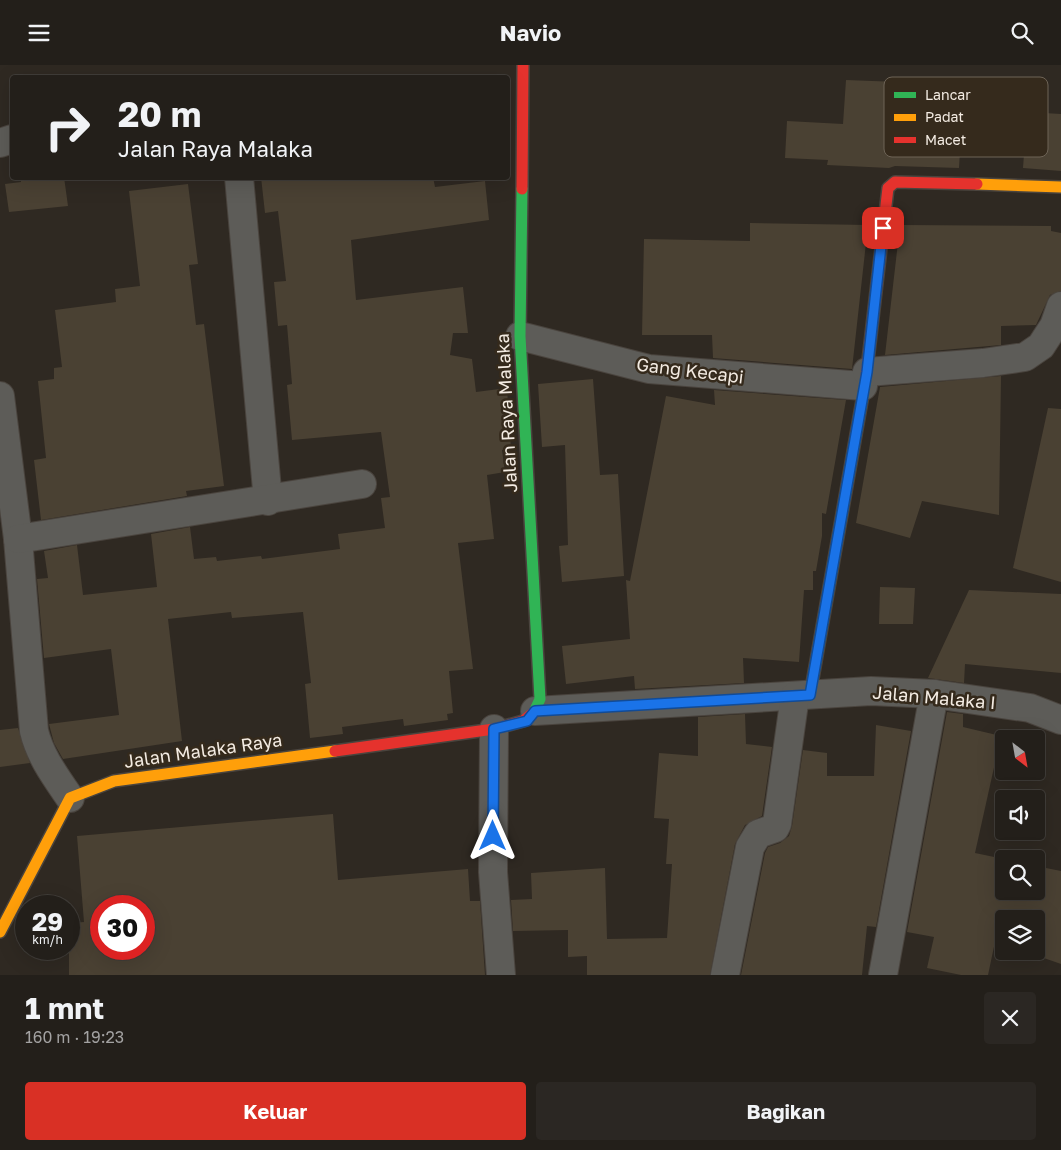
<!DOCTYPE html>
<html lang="id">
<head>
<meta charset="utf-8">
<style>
	body { margin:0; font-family:"Golos Text",sans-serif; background:#2b2723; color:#f1f3f6; height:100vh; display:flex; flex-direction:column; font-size:19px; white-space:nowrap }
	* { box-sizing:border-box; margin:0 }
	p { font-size:16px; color:#a3a2a2 }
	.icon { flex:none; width:28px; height:28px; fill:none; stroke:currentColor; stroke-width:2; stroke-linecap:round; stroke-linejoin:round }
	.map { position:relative; height:910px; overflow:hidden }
	.details { display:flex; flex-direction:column; background:#231f1a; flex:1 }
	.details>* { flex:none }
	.guide { position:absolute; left:10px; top:10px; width:500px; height:105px; border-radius:5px; box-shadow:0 5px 20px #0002,0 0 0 1px #403d39; background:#231f1a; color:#f1f3f6; overflow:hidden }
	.needle { width:32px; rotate:149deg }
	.buttons { position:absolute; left:995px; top:665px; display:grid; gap:10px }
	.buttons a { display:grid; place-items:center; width:50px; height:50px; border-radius:5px; background:#231f1a; box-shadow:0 5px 20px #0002,0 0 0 1px #403d39; font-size:25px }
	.speed { position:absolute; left:15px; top:830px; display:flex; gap:10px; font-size:25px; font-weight:700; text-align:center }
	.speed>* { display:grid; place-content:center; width:65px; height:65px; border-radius:50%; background:#231f1a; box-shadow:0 5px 20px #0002,0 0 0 1px #403d39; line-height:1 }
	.speed small { font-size:12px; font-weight:400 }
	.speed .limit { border:8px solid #d22; background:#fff; color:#111 }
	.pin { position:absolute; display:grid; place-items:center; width:42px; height:42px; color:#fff; margin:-21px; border-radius:10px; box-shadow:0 2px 8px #0006 }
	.me { position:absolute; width:55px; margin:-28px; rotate:0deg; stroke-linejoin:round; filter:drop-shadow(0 0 4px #0008) }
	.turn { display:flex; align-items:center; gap:18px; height:105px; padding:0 25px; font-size:22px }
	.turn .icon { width:65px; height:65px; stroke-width:2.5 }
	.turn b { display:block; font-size:35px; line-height:42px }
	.round { display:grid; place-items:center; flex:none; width:52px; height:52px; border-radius:5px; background:#2b2723 }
	.head { display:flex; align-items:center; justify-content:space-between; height:85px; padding:0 25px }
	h1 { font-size:30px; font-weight:700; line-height:38px }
	.cta { display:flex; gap:10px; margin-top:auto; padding:10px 25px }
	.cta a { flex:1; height:58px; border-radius:5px; background:#d93025; color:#fff; font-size:20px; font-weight:700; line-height:58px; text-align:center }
	.cta a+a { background:#2b2723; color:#f1f3f6 }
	header { display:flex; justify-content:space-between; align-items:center; height:65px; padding:0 25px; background:#231f1a; font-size:22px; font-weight:700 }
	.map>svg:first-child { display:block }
</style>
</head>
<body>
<header><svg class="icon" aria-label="menu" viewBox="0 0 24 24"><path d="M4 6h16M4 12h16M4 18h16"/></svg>Navio<svg class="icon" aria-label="search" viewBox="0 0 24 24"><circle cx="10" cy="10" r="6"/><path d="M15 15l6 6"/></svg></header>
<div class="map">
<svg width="1061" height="910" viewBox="0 0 1061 910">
	<rect width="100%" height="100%" fill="#2f2922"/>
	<g fill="#4a4133" fill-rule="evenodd">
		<path d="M846,15L899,17L898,47L962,51L959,103L895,101L889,103L827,100L828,95L785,93L787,56L843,59Z"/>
		<path d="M1027,47L1061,49V106L1023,103Z"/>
		<path d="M21,112H64L68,141L9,147L5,119L21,117Z"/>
		<path d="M261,112H433L435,122L485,116L489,155L351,175L356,235L463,222L468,268H453L450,290L472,294L476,327L507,323L511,384L502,385L505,407L487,410L494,474L458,478L473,604L449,606L453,648L447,649L448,655L404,661L403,654L342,662L343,669L310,673L305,619L311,618L303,547L232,553L231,547L168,554L182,676L63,694L54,678L49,659L119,650L111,584L44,593L37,514L48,513L44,486L77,480L83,530L157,522L151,469L190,462L194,494L216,492L217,496L261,491L262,494L340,484L338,469L385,463L381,433L390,432L381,367L292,375L287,320L292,319L287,260L278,261L274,217L286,216L278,146L265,148Z"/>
		<path d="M188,119L198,199L189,200L196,260L204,259L224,421L186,426L187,431L41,455L34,395L46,393L38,316L54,314V303L62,302L55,245L116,237L115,224L140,221L129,126Z"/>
		<path d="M750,158L868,160L852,304L713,293L712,270H642L644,174L750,176Z"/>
		<path d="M900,160L1051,161V166L1061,168V226L1050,230L1036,260L1001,261V280L885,290Z"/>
		<path d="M1001,311L999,450L922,436L910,473L856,458L880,322Z"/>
		<path d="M593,314L600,410L618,409L624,511L562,517L559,481L568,480L565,380L542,382L538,319Z"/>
		<path d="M714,325L846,335L826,449L822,448V471L816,506H813V525H804L799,597L743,593L744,618L635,624L634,611L566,619L562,581L630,574L626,515L630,516L666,331L715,340Z"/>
		<path d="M1048,343L1061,344V517L1013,503Z"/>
		<path d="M880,522L915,523L913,559H879Z"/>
		<path d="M969,525L1061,529V608L965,599L964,618L928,613Z"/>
		<path d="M947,647L963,649V662L1001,671L975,788L1004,794V826H1036V801L1061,806V899L1024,886H1036V854H1004V880L995,877L988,910H961L927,903L934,872L907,867Z"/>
		<path d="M745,649L746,679L772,682L762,751L745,760L735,779L710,910H587V891L568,892V865L513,866L511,835L532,834L531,808L605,803L607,874L667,873L672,799H666L669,754L654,753L659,688L698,691V652Z"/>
		<path d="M876,660L911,666L876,862L867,861L862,910H741L765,788L768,782L780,778L789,771L792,761L803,685L827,688V711H874Z"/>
		<path d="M18,663L30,698L0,702V665Z"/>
		<path d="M333,749L338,815L468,804L470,836H480L485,910H69V858L84,857L77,771ZM101,841H144V884H101Z"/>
	</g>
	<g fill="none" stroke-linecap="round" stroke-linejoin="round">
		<defs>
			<g id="street">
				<path d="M0,78L12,74"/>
				<path d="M239,112L268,436"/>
				<path d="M520,271L649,304L863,321"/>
				<path d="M867,307L983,298L1025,292L1041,281L1054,261L1061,241"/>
				<path d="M0,331L18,474L34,666C40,691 55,711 70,733"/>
				<path d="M18,474L362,419"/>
				<path d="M535,646L871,626L934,629L1030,643L1061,655"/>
				<path d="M494,664L493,807L501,910"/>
				<path d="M725,910L750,782L758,769L775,763L777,759L795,631"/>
				<path d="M883,910L934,629"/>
			</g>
			<g id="fast">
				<path d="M522,124L520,271L540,634L534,647"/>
				<path d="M810,630L866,313"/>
			</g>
			<g id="slow">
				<path d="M977,119L1061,122"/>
				<path d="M0,867L70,733L114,716L335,686"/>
			</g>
			<g id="jam">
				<path d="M522,124L523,0"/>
				<path d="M866,313L888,123L895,117L977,119"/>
				<path d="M335,686L494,664L523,656L534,647"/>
			</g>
		</defs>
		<use href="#street" stroke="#4a443e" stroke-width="30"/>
		<use href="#fast" stroke="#4a443e" stroke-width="14"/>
		<use href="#slow" stroke="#4a443e" stroke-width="14"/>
		<use href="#jam" stroke="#4a443e" stroke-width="14"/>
		<use href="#street" stroke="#5d5c58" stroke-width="28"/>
		<use href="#fast" stroke="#30b455" stroke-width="11"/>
		<use href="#slow" stroke="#ff9f0a" stroke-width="11"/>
		<use href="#jam" stroke="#e5322d" stroke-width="11"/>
	</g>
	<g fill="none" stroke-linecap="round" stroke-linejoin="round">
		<defs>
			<path id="route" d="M493,771L494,664L527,656L535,646L810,630L867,307L883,163"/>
		</defs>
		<use href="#route" stroke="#114b97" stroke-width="12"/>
		<use href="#route" stroke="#1a73e8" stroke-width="9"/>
	</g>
	<g text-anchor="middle" stroke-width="5" stroke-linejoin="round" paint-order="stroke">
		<g font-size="18" fill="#f3ebe2" stroke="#352a1c">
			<text transform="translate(690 306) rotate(7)" y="6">Gang Kecapi</text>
			<text transform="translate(507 348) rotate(-93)" y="6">Jalan Raya Malaka</text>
			<text transform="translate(934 633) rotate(5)" y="6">Jalan Malaka I</text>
			<text transform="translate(203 686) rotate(-8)" y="6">Jalan Malaka Raya</text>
		</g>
	</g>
	<rect x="884" y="12" width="164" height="80" rx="8" fill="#352a1c" stroke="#6e6457" stroke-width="1"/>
	<rect x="894" y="27" width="22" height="6" fill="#30b455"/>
	<rect x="894" y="49" width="22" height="7" fill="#ff9f0a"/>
	<rect x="894" y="72" width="22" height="6" fill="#e5322d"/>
	<g font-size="14" fill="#f3ebe2">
		<text x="925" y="35">Lancar</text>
		<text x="925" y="57">Padat</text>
		<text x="925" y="80">Macet</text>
	</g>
</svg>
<div class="buttons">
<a><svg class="needle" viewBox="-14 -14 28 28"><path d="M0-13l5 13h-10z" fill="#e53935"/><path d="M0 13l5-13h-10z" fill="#a3a2a2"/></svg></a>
<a><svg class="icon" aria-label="sound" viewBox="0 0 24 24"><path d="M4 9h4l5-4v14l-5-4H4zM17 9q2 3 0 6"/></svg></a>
<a><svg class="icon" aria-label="search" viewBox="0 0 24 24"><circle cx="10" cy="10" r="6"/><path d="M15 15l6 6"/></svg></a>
<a><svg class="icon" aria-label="layers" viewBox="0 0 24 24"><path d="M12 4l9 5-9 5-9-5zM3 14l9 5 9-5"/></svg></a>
</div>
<div class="speed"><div>29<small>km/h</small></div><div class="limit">30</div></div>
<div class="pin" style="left:883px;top:163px;background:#d93025"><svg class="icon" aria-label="arrive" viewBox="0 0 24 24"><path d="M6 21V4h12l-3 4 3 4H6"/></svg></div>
<svg class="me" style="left:493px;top:771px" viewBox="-20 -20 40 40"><path d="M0-17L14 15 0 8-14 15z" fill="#1a73e8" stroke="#fff" stroke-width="4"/></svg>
<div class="guide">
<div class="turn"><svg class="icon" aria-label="right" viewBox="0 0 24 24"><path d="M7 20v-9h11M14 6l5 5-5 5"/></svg><div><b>20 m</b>Jalan Raya Malaka</div></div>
</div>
</div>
<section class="details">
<div class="head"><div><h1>1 mnt</h1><p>160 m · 19:23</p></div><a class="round"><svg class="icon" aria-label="close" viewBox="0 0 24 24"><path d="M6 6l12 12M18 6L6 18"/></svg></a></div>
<div class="cta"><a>Keluar</a><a>Bagikan</a></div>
</section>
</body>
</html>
